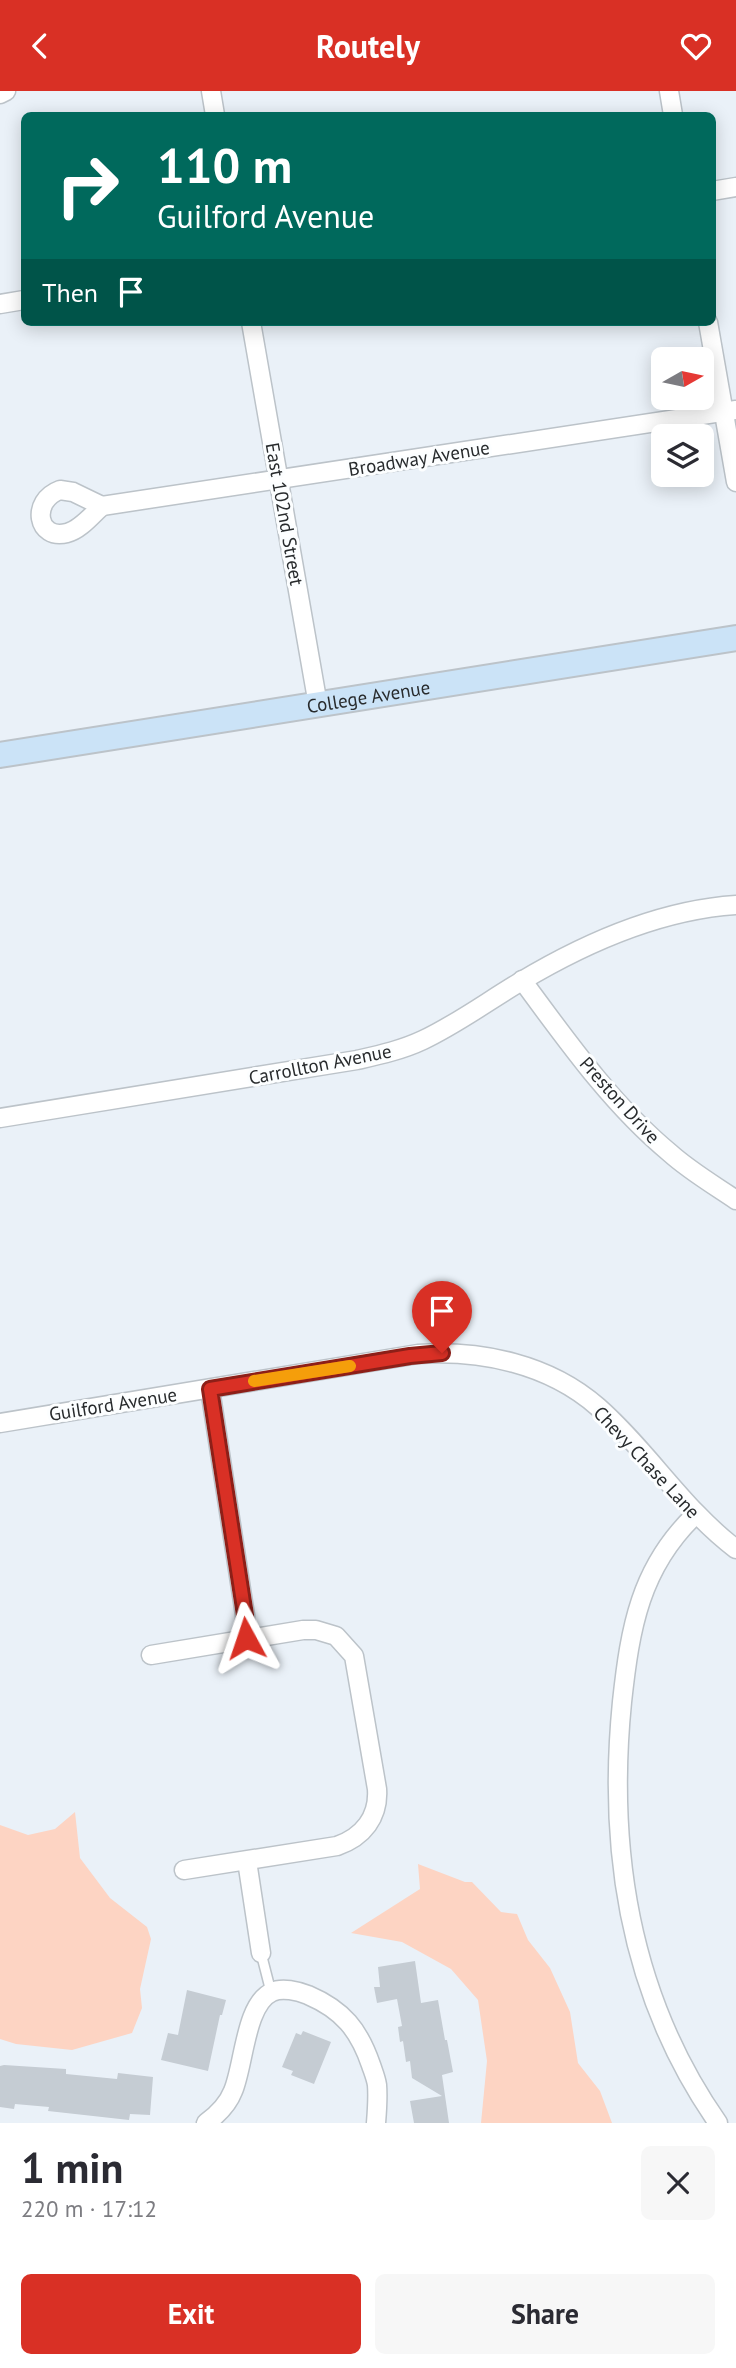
<!DOCTYPE html>
<html lang="en">
<head>
<meta charset="utf-8">
<style>
	body { margin:0; font-family:"PT Sans",sans-serif; background:#f7f7f7; color:#2b2b33; height:100vh; display:flex; flex-direction:column; font-size:26px; white-space:nowrap }
	* { box-sizing:border-box; margin:0 }
	p { font-size:23px; color:#7c7c81 }
	.icon { flex:none; width:38px; height:38px; fill:none; stroke:currentColor; stroke-width:2; stroke-linecap:round; stroke-linejoin:round }
	.map { position:relative; height:2032px; overflow:hidden }
	.details { display:flex; flex-direction:column; background:#fff; flex:1 }
	.details>* { flex:none }
	.banner { position:absolute; left:21px; top:21px; width:695px; height:214px; border-radius:10px; box-shadow:0 4px 18px #0003; background:#00695c; color:#fff; overflow:hidden }
	.needle { width:46px; rotate:81deg }
	.buttons { position:absolute; left:651px; top:256px; display:grid; gap:14px }
	.buttons a { display:grid; place-items:center; width:63px; height:63px; border-radius:10px; background:#fff; box-shadow:0 4px 18px #0003; font-size:35px }
	.pin { position:absolute; display:grid; place-items:center; width:60px; height:60px; color:#fff; margin:-72px -30px; border-radius:50% 50% 50% 0; rotate:-45deg; box-shadow:0 0 7px #0007 }
	.pin .icon { rotate:45deg }
	.me { position:absolute; width:77px; margin:-38px; rotate:355deg; stroke-linejoin:round; filter:drop-shadow(0 0 5px #0008) }
	.turn { display:flex; align-items:center; gap:24px; height:147px; padding:0 21px; font-size:32px }
	.turn .icon { width:91px; height:91px; stroke-width:2.5 }
	.turn b { display:block; font-size:49px; line-height:60px }
	.then { display:flex; align-items:center; height:66px; padding:0 21px; background:#0003; gap:14px; font-size:26px }
	.round { display:grid; place-items:center; flex:none; width:74px; height:74px; border-radius:10px; background:#f7f7f7 }
	.overview { display:flex; align-items:center; justify-content:space-between; height:119px; padding:0 21px }
	h1 { font-size:42px; font-weight:700; line-height:52px }
	.button { display:flex; gap:14px; margin-top:auto; padding:14px 21px }
	.button a { flex:1; height:80px; border-radius:10px; background:#d93025; color:#fff; font-size:28px; font-weight:700; line-height:80px; text-align:center }
	.button a+a { background:#f7f7f7; color:#2b2b33 }
	header { display:flex; justify-content:space-between; align-items:center; height:91px; padding:0 21px; background:#d93025; color:#fff; font-size:32px; font-weight:700 }
	.map>svg:first-child { display:block }
</style>
</head>
<body>
<header><svg class="icon" aria-label="back" viewBox="0 0 24 24"><path d="M15 5l-7 7 7 7"/></svg>Routely<svg class="icon" aria-label="heart" viewBox="0 0 24 24"><path d="M12 20l-8-8c-3-5 5-10 8-4 3-6 11-1 8 4z"/></svg></header>
<div class="map">
<svg width="736" height="2032" viewBox="0 0 736 2032">
	<rect width="100%" height="100%" fill="#eaf1f8"/>
	<g fill="#fdd4c3">
		<path d="M75,1721L80,1767L110,1807L147,1836L151,1848L140,1898L142,1917L132,1942L72,1959L16,1953L0,1948V1734L28,1744L55,1738Z"/>
		<path d="M418,1773L465,1791H472L501,1821L517,1823L528,1849L550,1877L570,1921L578,1972L600,2000L612,2032H481L487,1970L478,1909L451,1878L402,1851L351,1842L420,1798Z"/>
	</g>
	<g fill="#c5ccd3">
		<path d="M415,1870L421,1912L438,1909L445,1949H447L453,1981L442,1984L449,2032H414L410,2010L442,2005L412,1987L410,1970L406,1971L403,1950L400,1951L398,1936L402,1935L397,1908L377,1912L374,1896H380L378,1876Z"/>
		<path d="M187,1899L226,1909L222,1924H220L208,1980L161,1969L168,1942L178,1944Z"/>
		<path d="M303,1940L331,1951L314,1993L291,1984L293,1980L282,1976L296,1942L301,1944Z"/>
		<path d="M4,1974L66,1978V1983L117,1988L118,1982L153,1986L150,2024L130,2023L129,2029L48,2020L49,2016L15,2013L14,2018L0,2016V1975Z"/>
	</g>
	<g fill="none" stroke-linecap="round" stroke-linejoin="round">
		<defs>
			<path id="lane" d="M261,1862L271,1901"/>
			<g id="street">
				<path d="M211,0L215,24"/>
				<path d="M669,0L673,24"/>
				<path d="M0,3L6,0"/>
				<path d="M712,100L736,96"/>
				<path d="M0,213L24,209"/>
				<path d="M251,231L318,614"/>
				<path d="M708,231L736,391"/>
				<path d="M60,399L73,401L102,415C92,424 80,439 67,442C37,450 30,410 60,399Z"/>
				<path d="M102,415L736,319"/>
				<path d="M522,889C567,950 612,1014 670,1062C690,1080 714,1094 736,1109"/>
				<path d="M0,1027L357,969C379,964 402,959 423,949C457,933 488,910 520,891C585,852 659,819 736,814"/>
				<path d="M210,1298L245,1524L246,1547"/>
				<path d="M0,1332L418,1263C482,1259 549,1273 598,1316C648,1360 683,1418 736,1458"/>
				<path d="M696,1423C640,1476 630,1537 622,1611C607,1762 630,1906 718,2032"/>
				<path d="M151,1564L303,1539H316L336,1545L354,1565L377,1698C379,1726 363,1746 337,1755L184,1779"/>
				<path d="M247,1770L261,1862"/>
				<path d="M206,2032C217,2024 228,2013 233,2000C244,1975 245,1913 272,1901C282,1896 298,1900 308,1904C343,1919 359,1939 371,1974C373,1980 376,1987 377,1994C378,2006 377,2020 376,2032"/>
			</g>
			<g id="secondary">
				<path id="s1" d="M0,664L736,547"/>
			</g>
		</defs>
		<use href="#lane" stroke="#bcc3c9" stroke-width="12"/>
		<use href="#street" stroke="#bcc3c9" stroke-width="21"/>
		<use href="#secondary" stroke="#bcc3c9" stroke-width="28"/>
		<use href="#lane" stroke="#fff" stroke-width="9"/>
		<use href="#street" stroke="#fff" stroke-width="18"/>
		<use href="#secondary" stroke="#cbe3f7" stroke-width="24"/>
	</g>
	<g fill="none" stroke-linecap="round" stroke-linejoin="round">
		<defs>
			<path id="route" d="M246,1547L245,1524L210,1298L410,1265L442,1262"/>
		</defs>
		<use href="#route" stroke="#8d1f18" stroke-width="18"/>
		<use href="#route" stroke="#d93025" stroke-width="12"/>
		<path stroke="#f59e0b" stroke-width="12" d="M254,1290L350,1275"/>
	</g>
	<g text-anchor="middle" stroke-width="6" stroke-linejoin="round" paint-order="stroke">
		<g font-size="19" fill="#282b2d" stroke="#fcfeff">
			<text transform="translate(419 367) rotate(-9)" y="7">Broadway Avenue</text>
			<text transform="translate(285 423) rotate(80)" y="7">East 102nd Street</text>
			<text dy="7" stroke="none"><textPath href="#s1" startOffset="373">College Avenue</textPath></text>
			<text transform="translate(320 973) rotate(-11)" y="7">Carrollton Avenue</text>
			<text transform="translate(620 1009) rotate(48)" y="7">Preston Drive</text>
			<text transform="translate(113 1313) rotate(-9)" y="7">Guilford Avenue</text>
			<text transform="translate(647 1371) rotate(47)" y="7">Chevy Chase Lane</text>
		</g>
	</g>
</svg>
<div class="buttons">
<a><svg class="needle" viewBox="-14 -14 28 28"><path d="M0-13l5 13h-10z" fill="#e53935"/><path d="M0 13l5-13h-10z" fill="#7c7c81"/></svg></a>
<a><svg class="icon" aria-label="layers" viewBox="0 0 24 24"><path d="M12 4l9 5-9 5-9-5zM3 14l9 5 9-5"/></svg></a>
</div>
<div class="pin" style="left:442px;top:1262px;background:#d93025"><svg class="icon" aria-label="arrive" viewBox="0 0 24 24"><path d="M6 21V4h12l-3 4 3 4H6"/></svg></div>
<svg class="me" style="left:246px;top:1547px" viewBox="-20 -20 40 40"><path d="M0-17L14 15 0 8-14 15z" fill="#d93025" stroke="#fff" stroke-width="4"/></svg>
<div class="banner">
<div class="turn"><svg class="icon" aria-label="right" viewBox="0 0 24 24"><path d="M7 20v-9h11M14 6l5 5-5 5"/></svg><div><b>110 m</b>Guilford Avenue</div></div>
<div class="then">Then<svg class="icon" aria-label="arrive" viewBox="0 0 24 24"><path d="M6 21V4h12l-3 4 3 4H6"/></svg></div>
</div>
</div>
<section class="details">
<div class="overview"><div><h1>1 min</h1><p>220 m · 17:12</p></div><a class="round"><svg class="icon" aria-label="close" viewBox="0 0 24 24"><path d="M6 6l12 12M18 6L6 18"/></svg></a></div>
<div class="button"><a>Exit</a><a>Share</a></div>
</section>
</body>
</html>
